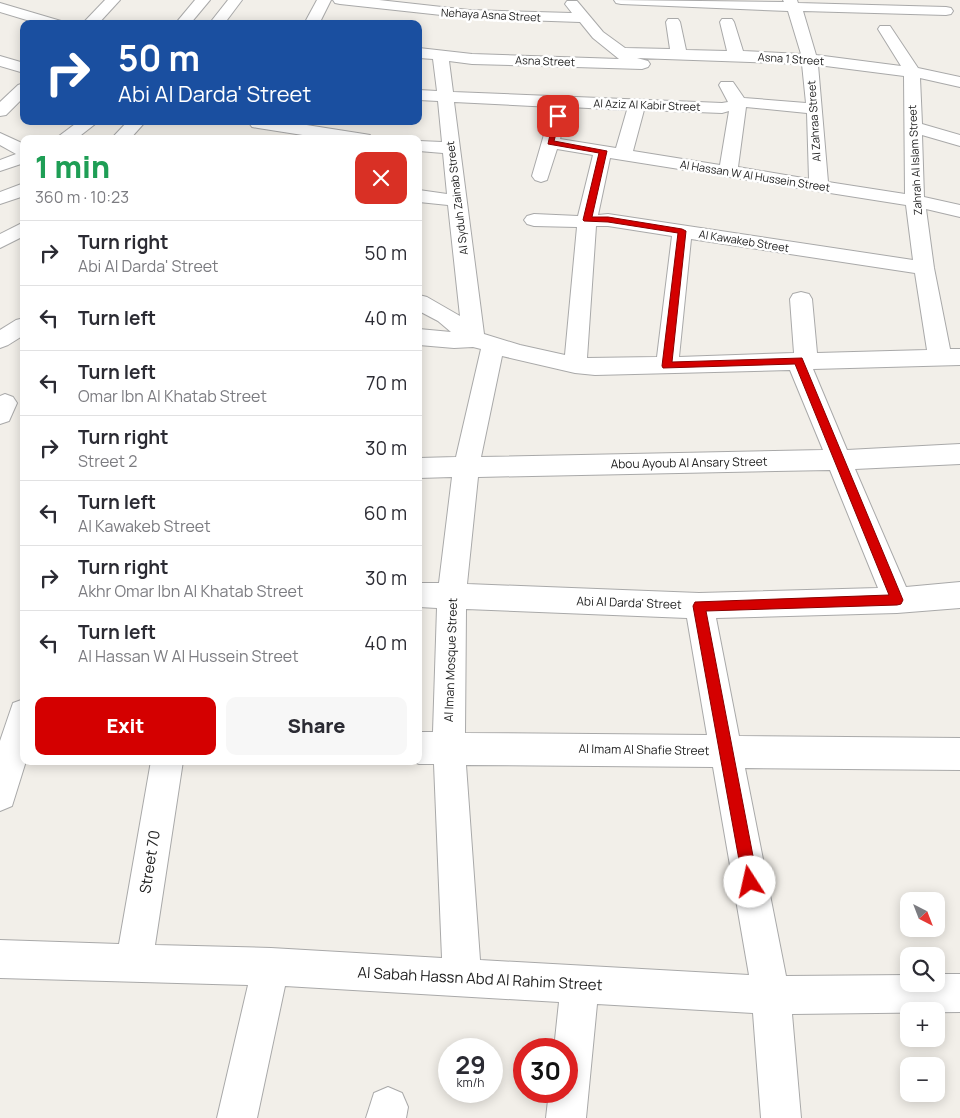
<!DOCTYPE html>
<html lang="en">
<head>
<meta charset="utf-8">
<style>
	body { margin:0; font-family:Manrope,sans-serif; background:#f7f7f7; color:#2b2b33; height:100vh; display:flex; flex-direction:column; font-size:19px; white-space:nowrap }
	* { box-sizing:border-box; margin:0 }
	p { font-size:16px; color:#7c7c81 }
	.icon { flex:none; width:28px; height:28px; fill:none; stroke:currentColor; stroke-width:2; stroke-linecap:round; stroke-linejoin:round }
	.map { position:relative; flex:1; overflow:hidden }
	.sheet { position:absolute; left:20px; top:135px; width:402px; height:630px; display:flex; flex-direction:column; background:#fff; border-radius:10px; box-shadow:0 2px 12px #0003 }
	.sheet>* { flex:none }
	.top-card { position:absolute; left:20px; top:20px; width:402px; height:105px; border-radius:10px; box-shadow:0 2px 12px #0003; background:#1a4fa0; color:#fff; overflow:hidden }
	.needle { width:32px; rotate:138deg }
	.tools { position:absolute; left:900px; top:892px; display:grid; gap:10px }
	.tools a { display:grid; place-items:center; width:45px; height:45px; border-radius:10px; background:#fff; box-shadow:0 2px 12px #0003; font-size:25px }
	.speed { position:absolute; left:438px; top:1038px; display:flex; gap:10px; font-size:25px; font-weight:700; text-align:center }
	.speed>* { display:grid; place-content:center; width:65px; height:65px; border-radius:50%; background:#fff; box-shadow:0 2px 12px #0003; line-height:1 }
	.speed small { font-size:12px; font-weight:400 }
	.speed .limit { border:8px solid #d22; background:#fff; color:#111 }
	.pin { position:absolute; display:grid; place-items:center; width:42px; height:42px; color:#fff; margin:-21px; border-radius:10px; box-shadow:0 2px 8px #0006 }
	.me { position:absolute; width:55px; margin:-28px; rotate:350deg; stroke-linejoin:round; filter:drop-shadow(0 0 4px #0008) }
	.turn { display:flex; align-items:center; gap:18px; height:105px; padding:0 15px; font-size:22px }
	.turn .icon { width:65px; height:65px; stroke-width:2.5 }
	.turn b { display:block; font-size:35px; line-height:42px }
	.round { display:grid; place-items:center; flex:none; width:52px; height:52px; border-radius:10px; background:#f7f7f7 }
	.head { display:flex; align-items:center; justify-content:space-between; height:85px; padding:0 15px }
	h1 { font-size:30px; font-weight:800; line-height:38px; color:#1e9e55 }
	.button { display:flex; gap:10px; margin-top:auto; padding:10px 15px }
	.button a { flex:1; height:58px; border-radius:10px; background:#d40000; color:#fff; font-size:20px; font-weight:800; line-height:58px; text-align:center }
	.button a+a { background:#f7f7f7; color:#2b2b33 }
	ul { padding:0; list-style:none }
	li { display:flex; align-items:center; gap:15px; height:65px; padding:0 15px; border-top:1px solid #e1e1e2 }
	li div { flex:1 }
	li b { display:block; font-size:19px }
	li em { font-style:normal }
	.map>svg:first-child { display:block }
</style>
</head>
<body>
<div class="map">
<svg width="960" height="1118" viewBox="0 0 960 1118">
	<rect width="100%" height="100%" fill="#f2efe9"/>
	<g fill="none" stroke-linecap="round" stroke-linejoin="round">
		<defs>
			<g id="minor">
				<path d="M105,0H120L98,24H82Z"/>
				<path d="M195,0H210L190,24H175Z"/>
				<path d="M228,0H242L224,24H209Z"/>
				<path d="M317,0H331L319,24H304Z"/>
				<path d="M333,0H379L469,10L572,13L565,4L567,1H577L603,32L625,48L670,49L666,22L668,19H678L680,22L686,50L727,51L720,22L722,19H732L734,22L743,51L801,54L788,11L621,4L616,3L614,0L784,2L783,0H797L798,3L946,7L951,8L953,11L951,14L946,15L803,11L816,55L901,66L878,29L880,26H890L918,68L960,77V87L920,78L922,124L960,135V146L922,135L924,197L960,205V217L926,209L934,268L950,349H960V365L813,369L847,450L960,444V464L855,469L906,587L960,582V608L897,613L716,618L739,736L960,738V770L745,768L786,976L909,975V984H936V974H960V1012L792,1014L801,1118H761L753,1013L597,1004L586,1118H546L549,1091H566V1049H554L559,1002L285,986L257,1118H217L248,985L0,978V940L119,944L151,761H183L155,945L271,948L442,958L434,764H419L412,761H419V732H433L437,608L419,607V583H439L452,477L419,478V458L456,457L481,349L473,347L454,348L419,345V329L451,332L438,321L419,311V295L427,297L460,316L448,205L419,202V190L447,194L443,153L419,151V141L442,142L438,101L419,100V90L437,91L433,59L419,58V48L472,54L619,59L593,38L580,22L469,18L340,4L335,3ZM637,58L802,64L806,103L744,98L733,82H721L719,85L728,102L722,103L453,92L449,61L472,64L642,69L648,67L650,64L648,61ZM818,65L904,76L905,194L828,182ZM454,102L552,107L532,176L535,180L541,182L547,180L557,149L593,155L578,216L534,214L527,216L524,220L527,224L534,226L577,227L565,355L520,345L484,334ZM569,107L627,110L616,148L560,139ZM746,107L807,113L809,179L738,167ZM644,110L722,113L729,111L720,165L633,151ZM610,158L906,205L913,260L608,214L598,215ZM596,226H608L672,236L657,357L587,358ZM691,239L915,273L927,350L817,353L812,299L809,294L801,292L793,294L790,299L794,353L679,357ZM502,356L575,373L595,375L790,370L823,450L481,457ZM830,470L878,588L699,593L467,584L478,477ZM466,609L687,618L707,735L465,733ZM466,765L713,767L749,975L480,960Z"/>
				<path d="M0,3L61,21L63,24H40L0,12Z"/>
				<path d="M0,56L24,63V73L0,66Z"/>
				<path d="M24,83V97L6,115L0,116V102L18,85Z"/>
				<path d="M79,121H99L76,139H55Z"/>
				<path d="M128,121H146L130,139H111Z"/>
				<path d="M251,121H281L364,134L370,135L373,139H328L258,128L252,127L249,123Z"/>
				<path d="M0,133L24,144V163L0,171V160L16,154L0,145Z"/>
				<path d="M24,183V196L0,204V192Z"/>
				<path d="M24,222V236L0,248V234Z"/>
				<path d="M24,318V335L8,345L0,348V330L16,320Z"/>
				<path d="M5,394L13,397L17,403L9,421L0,424V396Z"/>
				<path d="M24,699V761H26L12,806L0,811V741L13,703Z"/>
				<path d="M388,1087L402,1093L408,1107L406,1118H366L374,1093Z"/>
			</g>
		</defs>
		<use href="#minor" stroke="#a9a9a9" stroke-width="2"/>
		<use href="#minor" fill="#fff" fill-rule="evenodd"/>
	</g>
	<path fill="#d40000" stroke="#8a0000" d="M558,114L561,116L554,141L607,151L592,217H608L682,229L686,231L672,362L802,358L903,600L901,604L897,605L706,611L758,882L756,887L750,890L745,887L743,882L693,606L695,602L889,595L795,364L663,368L662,366L678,233L608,222L584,221L583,220L599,153L548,144L554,116Z"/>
	<g text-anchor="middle" stroke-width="5" stroke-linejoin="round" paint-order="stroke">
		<g font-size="11" fill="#222" stroke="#fff">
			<text transform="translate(491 15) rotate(3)" y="4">Nehaya Asna Street</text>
			<text transform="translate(791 59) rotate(4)" y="4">Asna 1 Street</text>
			<text transform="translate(545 61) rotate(2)" y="4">Asna Street</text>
			<text transform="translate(647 105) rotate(2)" y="4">Al Aziz Al Kabir Street</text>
			<text transform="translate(814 121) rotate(-94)" y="4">Al Zahraa Street</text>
			<text transform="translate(915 160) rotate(-93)" y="4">Zahrah Al Islam Street</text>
			<text transform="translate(755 176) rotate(9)" y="4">Al Hassan W Al Hussein Street</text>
			<text transform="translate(457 198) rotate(-97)" y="4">Al Syduh Zainab Street</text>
			<text transform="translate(744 241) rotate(9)" y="4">Al Kawakeb Street</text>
		</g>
		<g font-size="12" fill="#222" stroke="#fff">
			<text transform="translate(689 463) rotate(-1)" y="4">Abou Ayoub Al Ansary Street</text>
			<text transform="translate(629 603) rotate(2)" y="4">Abi Al Darda' Street</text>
			<text transform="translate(451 660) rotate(-88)" y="4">Al Iman Mosque Street</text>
			<text transform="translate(644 750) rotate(1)" y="4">Al Imam Al Shafie Street</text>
		</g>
		<g font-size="15" fill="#222" stroke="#fff">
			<text transform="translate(150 862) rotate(-81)" y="5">Street 70</text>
			<text transform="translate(480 979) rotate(3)" y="5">Al Sabah Hassn Abd Al Rahim Street</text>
		</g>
	</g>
</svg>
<div class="tools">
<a><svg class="needle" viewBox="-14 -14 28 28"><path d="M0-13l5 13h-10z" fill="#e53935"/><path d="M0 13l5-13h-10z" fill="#7c7c81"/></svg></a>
<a><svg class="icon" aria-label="search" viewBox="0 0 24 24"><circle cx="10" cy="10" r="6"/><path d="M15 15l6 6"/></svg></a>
<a>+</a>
<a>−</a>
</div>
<div class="speed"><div>29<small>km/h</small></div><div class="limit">30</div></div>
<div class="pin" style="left:558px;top:116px;background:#d93025"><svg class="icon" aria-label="arrive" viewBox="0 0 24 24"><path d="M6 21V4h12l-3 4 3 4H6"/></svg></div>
<svg class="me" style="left:750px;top:882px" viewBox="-20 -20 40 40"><circle r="19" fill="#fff"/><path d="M0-13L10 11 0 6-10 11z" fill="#d40000"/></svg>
<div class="top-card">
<div class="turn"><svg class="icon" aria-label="right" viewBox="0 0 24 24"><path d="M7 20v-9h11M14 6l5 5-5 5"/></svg><div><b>50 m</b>Abi Al Darda' Street</div></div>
</div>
<section class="sheet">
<div class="head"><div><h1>1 min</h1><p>360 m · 10:23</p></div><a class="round" style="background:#d93025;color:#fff"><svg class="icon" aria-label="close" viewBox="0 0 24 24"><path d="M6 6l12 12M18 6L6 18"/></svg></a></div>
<ul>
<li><svg class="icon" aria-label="right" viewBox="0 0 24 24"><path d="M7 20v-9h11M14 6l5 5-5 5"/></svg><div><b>Turn right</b><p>Abi Al Darda' Street</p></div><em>50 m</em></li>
<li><svg class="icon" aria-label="left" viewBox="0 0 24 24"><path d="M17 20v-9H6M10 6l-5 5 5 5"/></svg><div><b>Turn left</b></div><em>40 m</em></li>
<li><svg class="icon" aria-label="left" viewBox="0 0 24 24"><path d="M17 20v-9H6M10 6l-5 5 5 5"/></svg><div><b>Turn left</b><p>Omar Ibn Al Khatab Street</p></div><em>70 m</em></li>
<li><svg class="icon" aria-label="right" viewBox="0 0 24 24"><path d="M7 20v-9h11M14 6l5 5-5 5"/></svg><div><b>Turn right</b><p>Street 2</p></div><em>30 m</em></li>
<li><svg class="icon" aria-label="left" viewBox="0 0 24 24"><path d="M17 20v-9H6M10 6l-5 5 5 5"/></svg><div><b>Turn left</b><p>Al Kawakeb Street</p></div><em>60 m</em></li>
<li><svg class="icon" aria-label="right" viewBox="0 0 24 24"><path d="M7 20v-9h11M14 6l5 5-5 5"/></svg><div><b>Turn right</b><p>Akhr Omar Ibn Al Khatab Street</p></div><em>30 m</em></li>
<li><svg class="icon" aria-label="left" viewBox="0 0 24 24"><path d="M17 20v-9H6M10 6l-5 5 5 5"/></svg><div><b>Turn left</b><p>Al Hassan W Al Hussein Street</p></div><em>40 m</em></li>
</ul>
<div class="button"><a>Exit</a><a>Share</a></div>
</section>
</div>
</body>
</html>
